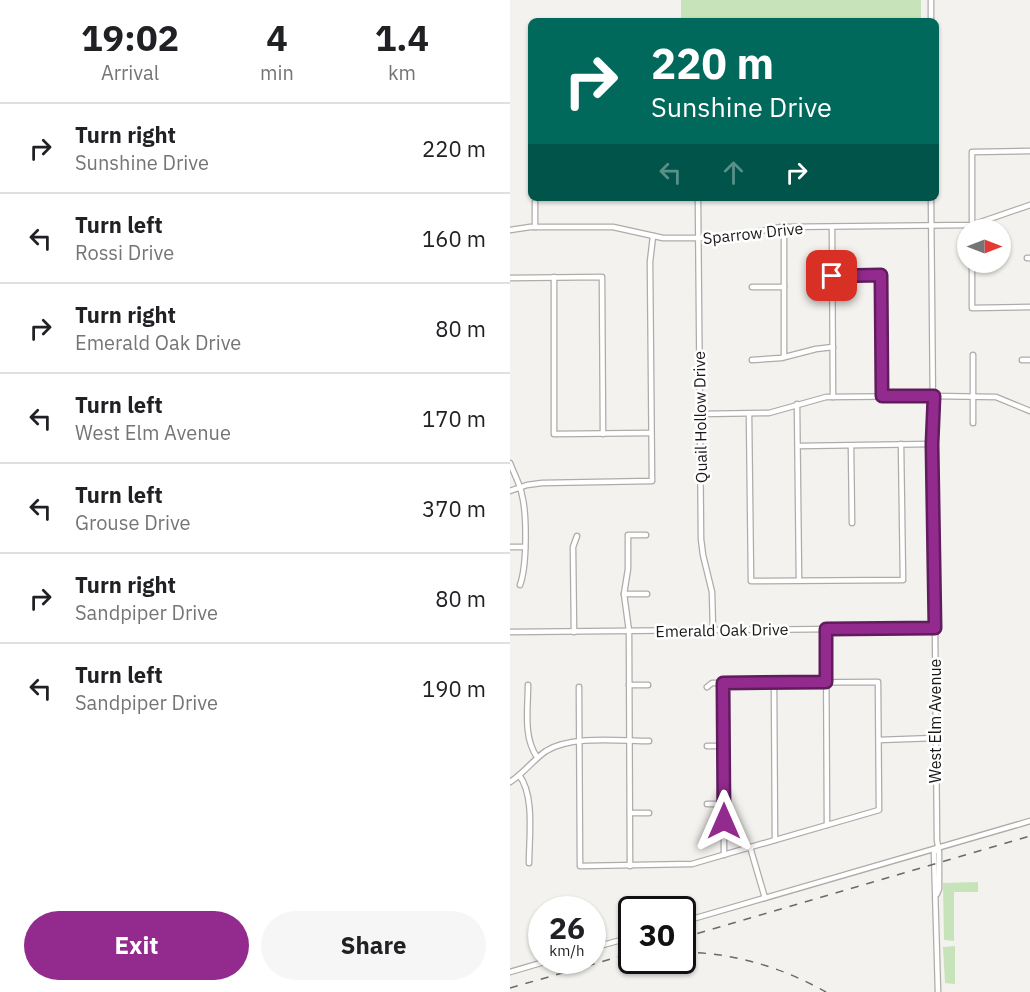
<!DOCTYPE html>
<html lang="en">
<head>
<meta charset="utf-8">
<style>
	body { margin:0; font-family:"IBM Plex Sans",sans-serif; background:#f6f6f6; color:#202124; height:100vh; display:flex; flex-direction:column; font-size:22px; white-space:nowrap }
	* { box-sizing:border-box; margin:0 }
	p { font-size:20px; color:#757577 }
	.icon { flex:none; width:33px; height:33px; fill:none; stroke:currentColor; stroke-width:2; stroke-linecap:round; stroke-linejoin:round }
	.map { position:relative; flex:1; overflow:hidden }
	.sheet { display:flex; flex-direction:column; background:#fff; width:510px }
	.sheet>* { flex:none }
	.hud { position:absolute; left:18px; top:18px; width:411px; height:183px; border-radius:9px; box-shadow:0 2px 4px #0004; background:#00695c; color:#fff; overflow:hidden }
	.needle { width:39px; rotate:90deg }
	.tools { position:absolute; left:447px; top:219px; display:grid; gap:12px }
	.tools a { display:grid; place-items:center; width:54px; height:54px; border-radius:50%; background:#fff; box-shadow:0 2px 4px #0004; font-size:30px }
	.speed { position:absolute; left:18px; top:896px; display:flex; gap:12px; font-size:30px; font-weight:700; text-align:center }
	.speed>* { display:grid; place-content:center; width:78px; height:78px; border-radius:50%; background:#fff; box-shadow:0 2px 4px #0004; line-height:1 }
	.speed small { font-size:15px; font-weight:400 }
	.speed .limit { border:3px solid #111; border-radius:9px; background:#fff; color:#111 }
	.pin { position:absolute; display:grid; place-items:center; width:51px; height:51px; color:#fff; margin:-26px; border-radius:12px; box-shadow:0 3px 9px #0006 }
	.me { position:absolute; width:66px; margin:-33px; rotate:0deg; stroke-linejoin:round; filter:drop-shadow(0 0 4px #0008) }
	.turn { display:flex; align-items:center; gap:21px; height:126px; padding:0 24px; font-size:27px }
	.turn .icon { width:78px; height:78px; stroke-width:2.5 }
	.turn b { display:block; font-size:42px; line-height:51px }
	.lanes { display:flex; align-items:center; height:57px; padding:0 24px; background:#0003; justify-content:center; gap:30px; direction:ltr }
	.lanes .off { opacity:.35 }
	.eta { display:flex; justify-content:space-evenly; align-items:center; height:102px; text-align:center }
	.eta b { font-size:36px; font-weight:800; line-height:42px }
	.cta { display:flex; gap:12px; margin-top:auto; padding:12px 24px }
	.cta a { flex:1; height:69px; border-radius:36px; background:#932b8f; color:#fff; font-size:24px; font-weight:800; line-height:69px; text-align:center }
	.cta a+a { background:#f6f6f6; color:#202124 }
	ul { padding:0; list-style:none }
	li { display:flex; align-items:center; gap:18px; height:90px; padding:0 24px; border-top:2px solid #e0e0e0 }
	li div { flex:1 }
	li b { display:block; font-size:22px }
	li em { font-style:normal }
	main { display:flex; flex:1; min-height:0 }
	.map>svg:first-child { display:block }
</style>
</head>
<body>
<main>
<section class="sheet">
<div class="eta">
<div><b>19:02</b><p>Arrival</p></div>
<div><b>4</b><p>min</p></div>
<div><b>1.4</b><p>km</p></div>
</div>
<ul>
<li><svg class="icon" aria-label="right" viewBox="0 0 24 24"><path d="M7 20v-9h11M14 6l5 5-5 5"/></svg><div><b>Turn right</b><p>Sunshine Drive</p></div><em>220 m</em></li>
<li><svg class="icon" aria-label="left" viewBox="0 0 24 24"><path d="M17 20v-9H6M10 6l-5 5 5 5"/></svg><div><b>Turn left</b><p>Rossi Drive</p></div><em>160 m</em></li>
<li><svg class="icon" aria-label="right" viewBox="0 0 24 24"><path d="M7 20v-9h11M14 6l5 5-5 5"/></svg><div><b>Turn right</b><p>Emerald Oak Drive</p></div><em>80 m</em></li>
<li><svg class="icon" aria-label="left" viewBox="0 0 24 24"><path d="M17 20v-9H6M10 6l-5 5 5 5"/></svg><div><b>Turn left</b><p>West Elm Avenue</p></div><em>170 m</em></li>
<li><svg class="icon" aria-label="left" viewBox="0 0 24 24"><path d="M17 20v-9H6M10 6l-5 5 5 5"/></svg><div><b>Turn left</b><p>Grouse Drive</p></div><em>370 m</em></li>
<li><svg class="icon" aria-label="right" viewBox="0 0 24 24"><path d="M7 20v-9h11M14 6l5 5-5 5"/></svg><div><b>Turn right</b><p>Sandpiper Drive</p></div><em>80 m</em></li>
<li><svg class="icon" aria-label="left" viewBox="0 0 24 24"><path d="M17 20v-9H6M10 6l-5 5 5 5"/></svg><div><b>Turn left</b><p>Sandpiper Drive</p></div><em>190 m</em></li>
</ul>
<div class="cta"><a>Exit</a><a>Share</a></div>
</section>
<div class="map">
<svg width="520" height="992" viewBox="0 0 520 992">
	<rect width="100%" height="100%" fill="#f4f2ee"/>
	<g fill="#c7e3ba">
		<rect x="171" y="0" width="240" height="21"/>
		<path d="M468,882V892H444V941L434,940L433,883Z"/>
		<path d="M445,946V984L435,983L433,947Z"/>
	</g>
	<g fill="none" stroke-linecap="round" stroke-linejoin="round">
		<defs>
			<g id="minor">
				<path d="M421,21V0"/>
				<path d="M421,198L427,840L429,852V889L427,894"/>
				<path d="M188,201L191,539L193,555L202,592L203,630"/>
				<path d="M25,202V227"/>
				<path d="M274,227V357"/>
				<path d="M322,227L323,397"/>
				<path d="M0,230L20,227H103L153,238H216L271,227L462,225L520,205"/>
				<path d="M462,230V152L520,151"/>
				<path d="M517,258H520"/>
				<path d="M462,262V308L520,307"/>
				<path d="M323,276L371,275L372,396"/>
				<path d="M44,277V434L141,433"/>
				<path d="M0,278L92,277L93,434"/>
				<path d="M242,287H274"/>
				<path d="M463,355V423"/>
				<path d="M242,360L271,358L306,349L323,347"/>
				<path d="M512,360H520"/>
				<path d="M287,404L289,580"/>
				<path d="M190,414L259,413L316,397L424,396L486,397L520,411"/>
				<path d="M239,414L241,581L393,580L391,444"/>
				<path d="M288,446L422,444"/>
				<path d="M341,446L342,523"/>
				<path d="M0,463C4,474 10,484 12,495C17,515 17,566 10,585"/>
				<path d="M0,491L17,485L32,483L142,481L140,262L143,236"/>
				<path d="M0,547H15"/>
				<path d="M114,594H137"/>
				<path d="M316,629L317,825"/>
				<path d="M0,632L425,628"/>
				<path d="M64,632L63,547L67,536"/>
				<path d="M213,683L214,855"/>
				<path d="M264,683L265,840"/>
				<path d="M18,685C18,709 13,737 27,757"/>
				<path d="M119,685H138"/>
				<path d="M69,687L70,866L182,864L369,810L368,682L202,683L197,687"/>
				<path d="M369,740L425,738"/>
				<path d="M197,746H214"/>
				<path d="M9,775C25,795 19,838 19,863"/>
				<path d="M0,782C14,773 23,760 36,751C62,735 109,741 139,741"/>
				<path d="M197,804H214"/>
				<path d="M120,813H139"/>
				<path d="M240,847L255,898"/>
				<path d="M427,848L424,853L428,992"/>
				<path d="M120,866L119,631L114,594L118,569V535H136"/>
				<path d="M172,922L520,821"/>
				<path d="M82,948L122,937"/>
				<path d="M0,972L41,960"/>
			</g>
		</defs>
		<use href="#minor" stroke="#aeaca9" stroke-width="7"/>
		<use href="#minor" stroke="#fff" stroke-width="4.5"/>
		<g stroke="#6b6a67" stroke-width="1.5" stroke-dasharray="8 8" stroke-linecap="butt">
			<path d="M172,938L520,836"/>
			<path d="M172,952C225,953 271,967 316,992"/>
			<path d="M0,988L122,953"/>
		</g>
	</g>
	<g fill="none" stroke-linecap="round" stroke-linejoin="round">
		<defs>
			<path id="route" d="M214,821L213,683L316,682V629L425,628L422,444L424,396H372L371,275L322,276"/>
		</defs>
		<use href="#route" stroke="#601c5d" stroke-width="15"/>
		<use href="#route" stroke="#932b8f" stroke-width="10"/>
	</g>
	<g text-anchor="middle" stroke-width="5" stroke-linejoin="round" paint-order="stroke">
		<g font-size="16" fill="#1a1918" stroke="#fff">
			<text transform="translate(243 233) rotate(-6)" y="6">Sparrow Drive</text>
			<text transform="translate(190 417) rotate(-91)" y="6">Quail Hollow Drive</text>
			<text transform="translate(212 630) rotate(-1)" y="6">Emerald Oak Drive</text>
			<text transform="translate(425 721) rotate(-90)" y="6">West Elm Avenue</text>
		</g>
	</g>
</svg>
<div class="tools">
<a><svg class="needle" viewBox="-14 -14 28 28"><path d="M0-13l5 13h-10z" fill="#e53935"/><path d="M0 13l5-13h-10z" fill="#757577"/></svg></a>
</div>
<div class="speed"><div>26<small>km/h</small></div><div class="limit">30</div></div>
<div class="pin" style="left:322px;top:276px;background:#d93025"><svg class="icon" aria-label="arrive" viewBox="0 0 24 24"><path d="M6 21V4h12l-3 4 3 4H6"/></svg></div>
<svg class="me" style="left:214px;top:821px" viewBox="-20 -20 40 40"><path d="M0-17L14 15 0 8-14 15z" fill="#932b8f" stroke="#fff" stroke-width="4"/></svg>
<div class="hud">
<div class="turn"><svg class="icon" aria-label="right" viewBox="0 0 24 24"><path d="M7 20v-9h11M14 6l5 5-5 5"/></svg><div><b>220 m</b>Sunshine Drive</div></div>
<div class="lanes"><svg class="icon off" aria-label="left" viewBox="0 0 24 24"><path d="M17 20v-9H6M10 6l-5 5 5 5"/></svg><svg class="icon off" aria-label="ahead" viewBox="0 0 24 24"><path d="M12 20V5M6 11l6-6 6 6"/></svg><svg class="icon" aria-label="right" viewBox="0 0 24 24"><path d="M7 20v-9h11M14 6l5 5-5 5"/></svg></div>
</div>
</div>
</main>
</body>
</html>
